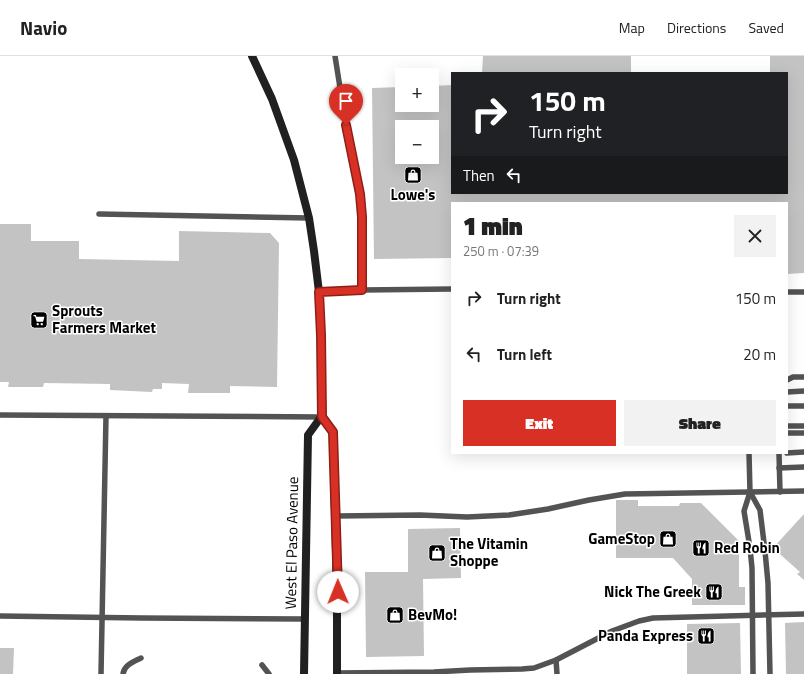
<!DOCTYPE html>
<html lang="en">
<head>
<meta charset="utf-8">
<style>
	body { margin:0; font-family:"Titillium Web",sans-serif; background:#f2f2f2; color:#222; height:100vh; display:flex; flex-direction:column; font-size:15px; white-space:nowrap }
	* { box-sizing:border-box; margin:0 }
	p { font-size:13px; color:#767676 }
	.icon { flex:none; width:22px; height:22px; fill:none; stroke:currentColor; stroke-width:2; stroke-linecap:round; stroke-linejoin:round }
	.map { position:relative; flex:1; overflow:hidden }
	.sheet { position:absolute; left:451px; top:146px; width:337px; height:252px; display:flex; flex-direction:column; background:#fff; border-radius:0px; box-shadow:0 4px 16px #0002 }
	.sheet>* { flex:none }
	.guide { position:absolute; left:451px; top:16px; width:337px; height:122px; border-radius:0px; box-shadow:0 4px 16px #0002; background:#202124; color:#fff; overflow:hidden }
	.fabs { position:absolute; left:395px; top:12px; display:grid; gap:8px }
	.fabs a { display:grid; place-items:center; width:44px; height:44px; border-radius:0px; background:#fff; box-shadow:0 4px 16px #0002; font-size:20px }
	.pin { position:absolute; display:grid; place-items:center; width:34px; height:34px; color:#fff; margin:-41px -17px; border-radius:50% 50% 50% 0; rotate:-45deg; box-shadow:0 0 4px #0007 }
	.pin .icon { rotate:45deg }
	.me { position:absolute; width:44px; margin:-22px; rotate:359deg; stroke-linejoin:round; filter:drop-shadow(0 0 3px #0008) }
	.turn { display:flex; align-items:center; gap:14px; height:84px; padding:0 12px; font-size:18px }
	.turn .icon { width:52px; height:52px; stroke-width:2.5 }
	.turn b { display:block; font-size:28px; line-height:34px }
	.then { display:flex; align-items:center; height:38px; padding:0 12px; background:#0003; gap:8px; font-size:15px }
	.round { display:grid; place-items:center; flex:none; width:42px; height:42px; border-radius:0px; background:#f2f2f2 }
	.summary { display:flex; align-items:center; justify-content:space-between; height:68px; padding:0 12px }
	h1 { font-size:24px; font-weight:800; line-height:30px }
	.button { display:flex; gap:8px; margin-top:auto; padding:8px 12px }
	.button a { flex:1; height:46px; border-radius:0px; background:#d93025; color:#fff; font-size:16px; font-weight:800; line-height:46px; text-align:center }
	.button a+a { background:#f2f2f2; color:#222 }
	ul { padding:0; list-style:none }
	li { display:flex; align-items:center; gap:12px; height:56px; padding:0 12px }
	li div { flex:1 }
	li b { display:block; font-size:15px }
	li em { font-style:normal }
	header { display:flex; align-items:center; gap:24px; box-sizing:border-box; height:56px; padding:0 20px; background:#fff; border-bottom:1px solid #e0e0e0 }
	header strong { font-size:19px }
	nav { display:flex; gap:22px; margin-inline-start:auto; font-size:14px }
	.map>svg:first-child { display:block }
</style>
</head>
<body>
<header>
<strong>Navio</strong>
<nav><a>Map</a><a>Directions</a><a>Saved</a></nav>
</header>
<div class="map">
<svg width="804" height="618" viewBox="0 0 804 618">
	<rect width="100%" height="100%" fill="#fff"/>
	<g fill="#c3c3c3" fill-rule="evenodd">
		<path d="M483,0H631V17H482Z"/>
		<path d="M770,0H804V217L787,218V147H452V202L374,203L372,32L402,31V49H432V30L452,29V137H787V17H770ZM402,71H432V101H402Z"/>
		<path d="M0,168H31V185H79V203L179,205V175L270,177L279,187L277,331L230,330V337H188L189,328L162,327V333H153L152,336L110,334V328L44,327L43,331H8L9,326H0Z"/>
		<path d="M616,444H638V450H679L680,447H701L739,485V531H745V549H692V523L673,502H616Z"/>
		<path d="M804,458V524L797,518L800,516L773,492Z"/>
		<path d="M460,472L461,522L423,523L424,600L366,601L365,516H408V473Z"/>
		<path d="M804,566V618H786L785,567Z"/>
		<path d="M740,567L741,618H687V568Z"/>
		<path d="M0,592H14L13,618H0Z"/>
	</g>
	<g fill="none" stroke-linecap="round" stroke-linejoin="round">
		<g stroke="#535353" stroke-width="5.5">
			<path d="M335,0L348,82L360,138L362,161V234"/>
			<path d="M99,158L309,162"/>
			<path d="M319,236L362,234L452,233"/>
			<path d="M787,236H804"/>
			<path d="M787,324L793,321H804"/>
			<path d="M787,336L804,335"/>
			<path d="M787,350H804"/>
			<path d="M0,359L321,361"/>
			<path d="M787,370H804"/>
			<path d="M787,377H804"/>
			<path d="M749,397L750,436L744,455L750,492L752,512L753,618"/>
			<path d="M779,397L780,436"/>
			<path d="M787,397L804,396"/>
			<path d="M779,412L804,411"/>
			<path d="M750,436L760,454L765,495L768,527L770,618"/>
			<path d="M336,460L420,459L467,461L509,459L548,453L589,444L625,438L804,435"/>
			<path d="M0,560L142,562L305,563"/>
			<path d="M556,604L557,618"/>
			<path d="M262,609L269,618"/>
			<path d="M337,617L434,616L470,614L522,613L534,612L556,604L612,575L639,565L653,562L804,558"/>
			<path d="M101,618L106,360"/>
			<path d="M123,618C124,609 133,606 141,602"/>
		</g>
		<g stroke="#202020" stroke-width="8">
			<path d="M252,0L272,43L294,104L309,162L314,195L319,236L321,279V361L308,379L304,618"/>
			<path d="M321,361L333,376L337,536V618"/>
		</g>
	</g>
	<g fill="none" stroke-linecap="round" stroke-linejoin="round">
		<defs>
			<path id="route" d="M338,536L333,376L322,361L321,279L319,236L362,234V161L360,138L346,69"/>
		</defs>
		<use href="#route" stroke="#8d1f18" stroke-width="10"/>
		<use href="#route" stroke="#d93025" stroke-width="7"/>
	</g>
	<defs>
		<symbol id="shop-square" viewBox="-11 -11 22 22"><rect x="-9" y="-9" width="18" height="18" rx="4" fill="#000" stroke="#fff"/><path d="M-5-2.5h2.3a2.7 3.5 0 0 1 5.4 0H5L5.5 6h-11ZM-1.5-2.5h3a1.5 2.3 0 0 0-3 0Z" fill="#fff"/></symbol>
		<symbol id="supermarket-square" viewBox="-11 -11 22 22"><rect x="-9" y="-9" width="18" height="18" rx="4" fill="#000" stroke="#fff"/><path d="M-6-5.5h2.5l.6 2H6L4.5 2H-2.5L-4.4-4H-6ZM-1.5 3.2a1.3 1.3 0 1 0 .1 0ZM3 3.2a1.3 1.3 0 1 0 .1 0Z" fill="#fff"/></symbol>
		<symbol id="restaurant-square" viewBox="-11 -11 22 22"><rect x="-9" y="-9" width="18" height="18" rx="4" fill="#000" stroke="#fff"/><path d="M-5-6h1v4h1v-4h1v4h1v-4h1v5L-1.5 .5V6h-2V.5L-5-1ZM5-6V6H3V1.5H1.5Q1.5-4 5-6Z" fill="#fff"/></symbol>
	</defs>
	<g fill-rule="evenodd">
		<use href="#shop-square" x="403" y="109" width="20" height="20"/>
		<use href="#supermarket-square" x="29" y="254" width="20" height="20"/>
		<use href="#shop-square" x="658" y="473" width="20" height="20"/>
		<use href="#restaurant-square" x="691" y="482" width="20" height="20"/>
		<use href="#shop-square" x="427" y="487" width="20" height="20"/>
		<use href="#restaurant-square" x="704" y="526" width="20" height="20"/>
		<use href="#shop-square" x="385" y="549" width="20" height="20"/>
		<use href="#restaurant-square" x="696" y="570" width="20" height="20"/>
	</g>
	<g text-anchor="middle" stroke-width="3" stroke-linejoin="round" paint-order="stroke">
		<g font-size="15" font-weight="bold" fill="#000" stroke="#fff" text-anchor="start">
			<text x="413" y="144" text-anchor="middle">Lowe's</text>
			<text x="52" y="260">Sprouts<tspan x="52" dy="17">Farmers Market</tspan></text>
			<text x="655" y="488" text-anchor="end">GameStop</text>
			<text x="450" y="493">The Vitamin<tspan x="450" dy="17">Shoppe</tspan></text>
			<text x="714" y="497">Red Robin</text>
			<text x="701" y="541" text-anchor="end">Nick The Greek</text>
			<text x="408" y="564">BevMo!</text>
			<text x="693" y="585" text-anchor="end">Panda Express</text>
		</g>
		<g font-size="15" fill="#000" stroke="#fff">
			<text transform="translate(292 487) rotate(-89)" y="5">West El Paso Avenue</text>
		</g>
	</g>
</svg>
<div class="fabs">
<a>+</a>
<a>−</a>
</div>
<div class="pin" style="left:346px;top:69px;background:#d93025"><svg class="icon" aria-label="arrive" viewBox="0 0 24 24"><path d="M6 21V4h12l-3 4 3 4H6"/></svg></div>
<svg class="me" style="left:338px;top:536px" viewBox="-20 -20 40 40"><circle r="19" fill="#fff"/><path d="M0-13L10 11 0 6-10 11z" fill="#d93025"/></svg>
<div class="guide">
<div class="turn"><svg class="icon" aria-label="right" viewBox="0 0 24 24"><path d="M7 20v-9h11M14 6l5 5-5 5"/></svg><div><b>150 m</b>Turn right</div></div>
<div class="then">Then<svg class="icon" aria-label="left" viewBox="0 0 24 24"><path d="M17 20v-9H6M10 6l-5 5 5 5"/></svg></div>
</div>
<section class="sheet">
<div class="summary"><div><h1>1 min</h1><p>250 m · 07:39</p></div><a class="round"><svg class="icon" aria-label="close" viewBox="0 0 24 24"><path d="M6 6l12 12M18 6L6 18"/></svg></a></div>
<ul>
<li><svg class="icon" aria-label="right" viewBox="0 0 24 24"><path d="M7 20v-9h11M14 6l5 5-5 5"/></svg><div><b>Turn right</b></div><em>150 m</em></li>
<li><svg class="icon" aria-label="left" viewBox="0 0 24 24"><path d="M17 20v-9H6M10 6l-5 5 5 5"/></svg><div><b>Turn left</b></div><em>20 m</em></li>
</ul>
<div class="button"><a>Exit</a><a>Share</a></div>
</section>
</div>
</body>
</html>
